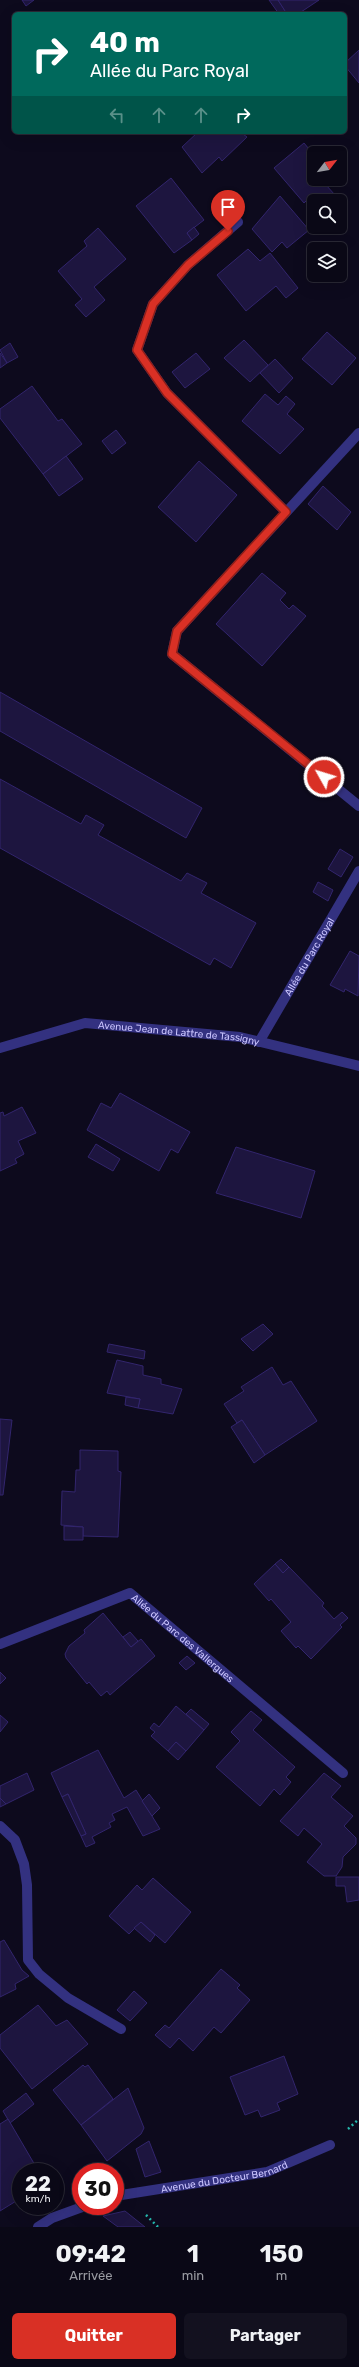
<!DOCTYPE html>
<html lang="fr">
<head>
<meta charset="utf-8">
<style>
	body { margin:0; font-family:Rubik,sans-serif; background:#13111f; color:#f1f3f6; height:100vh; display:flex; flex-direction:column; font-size:15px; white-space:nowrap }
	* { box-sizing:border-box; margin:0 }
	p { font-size:13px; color:#999aa1 }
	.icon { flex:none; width:22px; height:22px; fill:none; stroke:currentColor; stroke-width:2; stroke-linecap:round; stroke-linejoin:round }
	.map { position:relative; height:2227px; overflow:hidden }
	.side { display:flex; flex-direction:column; background:#0a0816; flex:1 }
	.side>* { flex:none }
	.banner { position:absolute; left:12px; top:12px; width:335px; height:122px; border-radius:6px; box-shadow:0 4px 16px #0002,0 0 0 1px #2a2935; background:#00695c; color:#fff; overflow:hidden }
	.needle { width:26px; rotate:59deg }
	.tools { position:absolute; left:307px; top:146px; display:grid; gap:8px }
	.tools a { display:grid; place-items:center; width:40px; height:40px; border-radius:6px; background:#0a0816; box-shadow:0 4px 16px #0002,0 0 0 1px #2a2935; font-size:20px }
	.speed { position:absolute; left:12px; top:2163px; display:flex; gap:8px; font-size:20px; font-weight:700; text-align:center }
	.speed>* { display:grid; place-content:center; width:52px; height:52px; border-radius:50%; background:#0a0816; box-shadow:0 4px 16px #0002,0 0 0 1px #2a2935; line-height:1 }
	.speed small { font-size:10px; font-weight:400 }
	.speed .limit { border:6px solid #d22; background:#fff; color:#111 }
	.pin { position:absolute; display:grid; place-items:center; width:34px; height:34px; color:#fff; margin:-41px -17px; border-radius:50% 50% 50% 0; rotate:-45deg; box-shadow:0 0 4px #0007 }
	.pin .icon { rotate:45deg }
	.me { position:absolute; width:44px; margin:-22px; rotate:309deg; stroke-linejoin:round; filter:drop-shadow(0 0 3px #0008) }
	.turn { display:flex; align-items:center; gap:14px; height:84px; padding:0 12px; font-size:18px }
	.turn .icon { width:52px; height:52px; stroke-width:2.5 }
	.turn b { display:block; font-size:28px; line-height:34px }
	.lanes { display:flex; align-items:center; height:38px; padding:0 12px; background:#0003; justify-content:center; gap:20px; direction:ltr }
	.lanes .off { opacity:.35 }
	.eta { display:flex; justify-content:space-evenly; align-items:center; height:68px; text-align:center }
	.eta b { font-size:24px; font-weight:700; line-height:28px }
	.button { display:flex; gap:8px; margin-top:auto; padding:8px 12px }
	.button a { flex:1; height:46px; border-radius:6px; background:#d93025; color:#fff; font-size:16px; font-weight:700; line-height:46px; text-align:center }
	.button a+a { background:#13111f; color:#f1f3f6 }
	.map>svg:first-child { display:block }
</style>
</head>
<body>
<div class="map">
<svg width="359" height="2227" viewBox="0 0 359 2227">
	<rect width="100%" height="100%" fill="#0d0a1d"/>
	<g fill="#1d153f" stroke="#32256d">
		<path d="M22,0H34L26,6Z"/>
		<path d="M269,0H278L287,14H279Z"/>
		<path d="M278,0H319L298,14H287Z"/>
		<path d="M359,50V83L345,66V63Z"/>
		<path d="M198,132H245L243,134L247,137L222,161L219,157L202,173L182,147Z"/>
		<path d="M304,143L314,155V179H332L326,185L344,205L340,209V201H314V210L306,201L304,203L274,168Z"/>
		<path d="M171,178L204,220L187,233L192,240L174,253L136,206Z"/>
		<path d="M280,196L309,230L287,248L282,242L272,252L252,229Z"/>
		<path d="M194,227L199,234L192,240L187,233Z"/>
		<path d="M98,228L126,259L94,287L105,300L86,317L75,305L82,299L58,271L87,246L84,241Z"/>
		<path d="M248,249L260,261L270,253L298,288L286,298L276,286L246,311L217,275Z"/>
		<path d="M327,332L356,358L332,385L302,359Z"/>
		<path d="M244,340L268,365L250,382L224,358Z"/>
		<path d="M10,343L18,357L7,363L0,350Z"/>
		<path d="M0,353L7,363L0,368Z"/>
		<path d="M196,353L210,369L185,388L172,372Z"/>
		<path d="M275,359L293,378L279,393L260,373Z"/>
		<path d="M32,386L58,421L62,419L82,444L43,474L0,418V409Z"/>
		<path d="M265,394L278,405L286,396L295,404L287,414L304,429L280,454L242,421Z"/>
		<path d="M116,430L126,443L112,454L102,441Z"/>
		<path d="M66,456L83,479L59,496L43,474Z"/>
		<path d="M199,461L237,495L196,542L158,507Z"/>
		<path d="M323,486L351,512L337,530L308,504Z"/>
		<path d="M262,573L286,593L280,600L289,609L293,605L306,616L262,666L216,624Z"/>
		<path d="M0,692L202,808L186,838L0,731Z"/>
		<path d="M0,779L81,824L86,815L104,825L98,835L181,881L187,873L207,883L201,893L256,923L231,968L214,958L210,965L0,848Z"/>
		<path d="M340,849L353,857L341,877L328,869Z"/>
		<path d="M318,882L333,890L328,901L313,892Z"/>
		<path d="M350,951L359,956L358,996L345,989L344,992L330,985Z"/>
		<path d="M120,1093L190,1132L178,1153L171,1149L159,1171L87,1130L101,1103L111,1108Z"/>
		<path d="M22,1107L36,1133L18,1141L24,1154L15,1159L17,1163L0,1171V1113L3,1112L4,1116Z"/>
		<path d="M96,1144L120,1159L113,1171L88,1157Z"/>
		<path d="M236,1147L315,1171L301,1218L216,1193Z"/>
		<path d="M263,1324L273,1334L253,1351L241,1339Z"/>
		<path d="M109,1344L145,1351L144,1359L107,1352Z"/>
		<path d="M117,1360L143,1366V1375L161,1379V1384L182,1389L173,1414L138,1408L140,1399L107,1393Z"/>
		<path d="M272,1367L283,1385L291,1381L317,1421L265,1455L242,1420L237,1423L224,1404L244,1391L241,1387Z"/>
		<path d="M126,1397L140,1399L138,1408L125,1405Z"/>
		<path d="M0,1419L12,1420L3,1495H0Z"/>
		<path d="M242,1420L265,1455L254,1463L231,1427Z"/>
		<path d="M80,1450L118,1451V1471L121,1472L118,1537L83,1536V1527L61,1525L62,1491L75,1492L76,1470H80Z"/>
		<path d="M64,1526L83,1527V1540H64Z"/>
		<path d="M281,1559L289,1567L283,1573L275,1564Z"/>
		<path d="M275,1564L283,1573L289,1567L324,1603L322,1606L334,1619L342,1612L348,1618L340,1625L342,1627L311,1659L298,1646L296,1648L281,1631L291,1622L271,1599L269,1601L254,1584Z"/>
		<path d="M103,1613L131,1647L141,1639L155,1656L110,1695L107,1691L101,1696L89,1682L87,1684L66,1658L65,1654L69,1646L85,1633L84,1630Z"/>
		<path d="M130,1632L138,1641L131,1647L123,1637Z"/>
		<path d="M187,1656L195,1663L186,1670L179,1663Z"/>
		<path d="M0,1672L6,1678L0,1684Z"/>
		<path d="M176,1706L204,1730L186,1751L176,1742L168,1751L151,1736L155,1732L150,1728L154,1723L159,1727Z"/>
		<path d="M191,1709L209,1724L204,1730L186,1714Z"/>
		<path d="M251,1711L262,1720L253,1730L295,1767L286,1777L291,1782L280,1795L274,1789L260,1806L216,1767L240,1741L231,1732Z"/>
		<path d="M0,1715L8,1722L0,1732Z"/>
		<path d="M176,1742L186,1751L178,1760L168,1751Z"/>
		<path d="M98,1750L124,1798L136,1790L160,1829L143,1836L127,1807L112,1814L115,1820L109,1823L111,1827L92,1837L95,1843L86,1847L81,1836L86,1834L68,1794L62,1797L51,1773Z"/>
		<path d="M27,1773L34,1790L6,1804L0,1798V1786Z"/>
		<path d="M324,1773L341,1786L331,1797L353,1816L344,1826L356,1838V1844L343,1857L342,1867L336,1876H324L307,1862L322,1844L304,1828L298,1836L280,1821Z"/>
		<path d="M68,1794L86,1834L81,1836L62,1797Z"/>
		<path d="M149,1794L160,1808L152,1816L142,1801Z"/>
		<path d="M0,1798L6,1804L0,1807Z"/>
		<path d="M336,1877H359V1900L347,1902L345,1886H336Z"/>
		<path d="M153,1878L191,1912L165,1943L141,1922L129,1934L109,1916L137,1885L142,1890Z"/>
		<path d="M141,1922L155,1935L150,1942L134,1928Z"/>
		<path d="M4,1940L22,1970L29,1976L15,1984L16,1989L0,1997V1942Z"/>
		<path d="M221,1969L240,1985L237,1988L250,2000L221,2033L214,2027L193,2051L179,2038L170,2048L155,2035L165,2025L169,2028Z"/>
		<path d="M134,1991L147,2003L130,2021L117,2010Z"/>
		<path d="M38,2005L56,2026L67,2020L88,2044L32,2089L0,2048V2035Z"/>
		<path d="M284,2056L298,2094L277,2103L280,2110L261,2117L258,2110L245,2115L230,2077Z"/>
		<path d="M83,2065L85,2067L88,2065L113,2099L81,2125L53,2090Z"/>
		<path d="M128,2088L144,2128L141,2134L107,2161L81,2125Z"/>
		<path d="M26,2093L34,2104L10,2123L3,2111Z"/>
		<path d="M8,2119L39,2172H21V2198L0,2211V2124Z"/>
		<path d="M149,2141L161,2172L145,2177L136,2149Z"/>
		<path d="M125,2211L145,2227H118L103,2216Z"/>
	</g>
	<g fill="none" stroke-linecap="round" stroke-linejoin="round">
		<g stroke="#24b5aa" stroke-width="2.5" stroke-dasharray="2 3" stroke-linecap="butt">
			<path d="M348,2129L359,2119"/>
			<path d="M146,2215L158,2227"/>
		</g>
		<g stroke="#333180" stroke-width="10">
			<path d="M238,222L188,265L153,304L137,350L167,393L286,512"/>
			<path d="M359,433L177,631L172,654L359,806"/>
			<path id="s1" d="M259,1042L359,871"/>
			<path id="s2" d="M0,1048L85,1023L240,1037L359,1066"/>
			<path id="s3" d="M0,1644L130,1593L343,1773"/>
			<path d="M0,1826L15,1840L24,1864L27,1885L28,1960L39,1974L68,1998L121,2029"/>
			<path id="s4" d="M115,2196L267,2172L330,2145"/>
			<path d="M38,2227L52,2218L85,2206"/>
		</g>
	</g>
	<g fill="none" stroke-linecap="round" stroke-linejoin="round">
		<defs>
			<path id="route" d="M228,231L188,265L153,304L137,350L167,393L286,512L177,631L172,654L324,777"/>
		</defs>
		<use href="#route" stroke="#8d1f18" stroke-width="10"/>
		<use href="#route" stroke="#d93025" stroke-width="7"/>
	</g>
	<g text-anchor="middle" stroke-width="4" stroke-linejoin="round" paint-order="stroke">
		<g font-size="10" fill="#ccc6ff" stroke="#0d0a1d">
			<text dy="4" stroke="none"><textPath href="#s1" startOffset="99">Allée du Parc Royal</textPath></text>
			<text dy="4" stroke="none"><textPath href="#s2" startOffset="183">Avenue Jean de Lattre de Tassigny</textPath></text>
			<text dy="4" stroke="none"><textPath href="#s3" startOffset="209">Allée du Parc des Vallergues</textPath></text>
			<text dy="4" stroke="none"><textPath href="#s4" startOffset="111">Avenue du Docteur Bernard</textPath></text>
		</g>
	</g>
</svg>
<div class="tools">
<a><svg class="needle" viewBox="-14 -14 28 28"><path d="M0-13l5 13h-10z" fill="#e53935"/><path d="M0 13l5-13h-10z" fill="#999aa1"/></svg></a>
<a><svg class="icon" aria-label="search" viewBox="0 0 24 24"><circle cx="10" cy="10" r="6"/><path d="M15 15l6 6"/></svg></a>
<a><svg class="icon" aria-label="layers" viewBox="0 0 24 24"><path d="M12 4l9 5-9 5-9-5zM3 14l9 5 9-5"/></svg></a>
</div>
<div class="speed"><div>22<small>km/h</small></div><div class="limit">30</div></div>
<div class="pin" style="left:228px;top:231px;background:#d93025"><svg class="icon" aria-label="arrive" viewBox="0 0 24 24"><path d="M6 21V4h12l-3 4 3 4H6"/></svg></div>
<svg class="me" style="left:324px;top:777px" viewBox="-20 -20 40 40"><circle r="17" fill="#d93025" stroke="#fff" stroke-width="3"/><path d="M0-11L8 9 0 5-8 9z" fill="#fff"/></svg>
<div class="banner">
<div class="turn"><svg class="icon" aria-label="right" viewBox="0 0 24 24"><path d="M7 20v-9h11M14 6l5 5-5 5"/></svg><div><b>40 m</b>Allée du Parc Royal</div></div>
<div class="lanes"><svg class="icon off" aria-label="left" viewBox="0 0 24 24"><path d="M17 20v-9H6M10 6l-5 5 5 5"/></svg><svg class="icon off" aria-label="ahead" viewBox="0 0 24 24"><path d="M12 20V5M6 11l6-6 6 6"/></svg><svg class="icon off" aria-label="ahead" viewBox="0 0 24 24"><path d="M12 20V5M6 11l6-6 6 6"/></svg><svg class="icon" aria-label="right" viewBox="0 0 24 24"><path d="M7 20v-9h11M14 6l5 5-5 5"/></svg></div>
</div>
</div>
<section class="side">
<div class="eta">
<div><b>09:42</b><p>Arrivée</p></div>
<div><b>1</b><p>min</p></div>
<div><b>150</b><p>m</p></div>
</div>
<div class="button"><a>Quitter</a><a>Partager</a></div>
</section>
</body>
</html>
